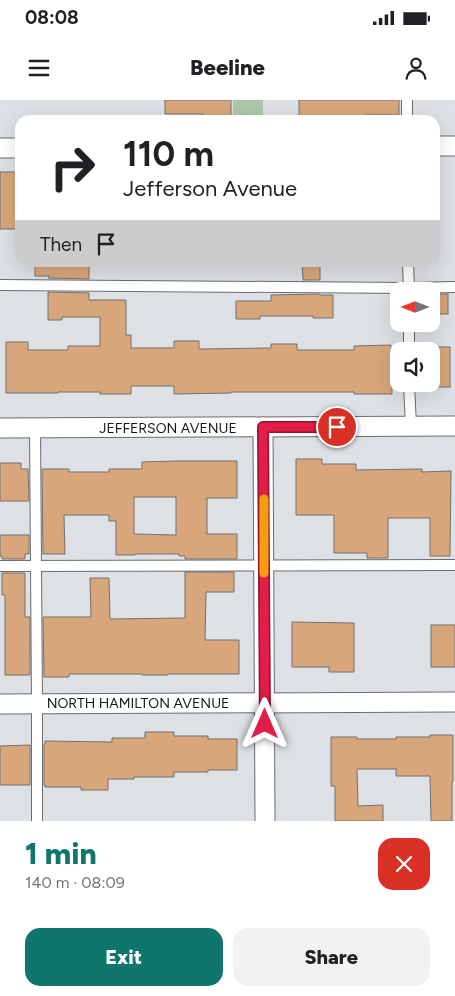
<!DOCTYPE html>
<html lang="en">
<head>
<meta charset="utf-8">
<style>
	body { margin:0; font-family:Figtree,sans-serif; background:#f2f2f2; color:#202124; height:100vh; display:flex; flex-direction:column; font-size:19px; white-space:nowrap }
	* { box-sizing:border-box; margin:0 }
	p { font-size:16px; color:#757577 }
	.icon { flex:none; width:28px; height:28px; fill:none; stroke:currentColor; stroke-width:2; stroke-linecap:round; stroke-linejoin:round }
	.map { position:relative; height:721px; overflow:hidden }
	.side { display:flex; flex-direction:column; background:#fff; flex:1 }
	.side>* { flex:none }
	.top-card { position:absolute; left:15px; top:15px; width:425px; height:152px; border-radius:15px; box-shadow:0 5px 20px #0002; background:#fff; color:#202124; overflow:hidden }
	.needle { width:32px; rotate:270deg }
	.buttons { position:absolute; left:390px; top:182px; display:grid; gap:10px }
	.buttons a { display:grid; place-items:center; width:50px; height:50px; border-radius:10px; background:#fff; box-shadow:0 5px 20px #0002; font-size:25px }
	.pin { position:absolute; display:grid; place-items:center; width:42px; height:42px; color:#fff; margin:-21px; border:2px solid #fff; border-radius:50%; box-shadow:0 1px 5px #0007 }
	.me { position:absolute; width:55px; margin:-28px; rotate:0deg; stroke-linejoin:round; filter:drop-shadow(0 0 4px #0008) }
	.turn { display:flex; align-items:center; gap:18px; height:105px; padding:0 25px; font-size:22px }
	.turn .icon { width:65px; height:65px; stroke-width:2.5 }
	.turn b { display:block; font-size:35px; line-height:42px }
	.then { display:flex; align-items:center; height:48px; padding:0 25px; background:#0003; gap:10px; font-size:19px }
	.round { display:grid; place-items:center; flex:none; width:52px; height:52px; border-radius:15px; background:#f2f2f2 }
	.summary { display:flex; align-items:center; justify-content:space-between; height:85px; padding:0 25px }
	h1 { font-size:30px; font-weight:800; line-height:38px; color:#0f766e }
	.primary-button { display:flex; gap:10px; margin-top:auto; padding:10px 25px }
	.primary-button a { flex:1; height:58px; border-radius:15px; background:#0f766e; color:#fff; font-size:20px; font-weight:800; line-height:58px; text-align:center }
	.primary-button a+a { background:#f2f2f2; color:#202124 }
	.status { display:flex; justify-content:space-between; align-items:center; height:35px; padding:0 25px; background:#fff; direction:ltr }
	.status svg { height:14px; fill:currentColor }
	header { display:flex; justify-content:space-between; align-items:center; height:65px; padding:0 25px; background:#fff; font-size:22px; font-weight:800 }
	.map>svg:first-child { display:block }
</style>
</head>
<body>
<div class="status"><b>08:08</b><svg viewBox="0 0 49 12"><path d="M0 12V9h3v3zM5 12V6h3v6zM10 12V3h3v9zM15 12V0h3v12zM26 1h20v11H26zM47 4h2v5h-2z"/></svg></div>
<header><svg class="icon" aria-label="menu" viewBox="0 0 24 24"><path d="M4 6h16M4 12h16M4 18h16"/></svg>Beeline<svg class="icon" aria-label="person" viewBox="0 0 24 24"><circle cx="12" cy="8" r="4"/><path d="M4 21q1-7 8-7t8 7"/></svg></header>
<div class="map">
<svg width="455" height="721" viewBox="0 0 455 721">
	<rect width="100%" height="100%" fill="#dde0e4"/>
	<rect fill="#acc7a9" x="233" y="0" width="30" height="20"/>
	<g fill="#d7a67a" stroke="#74706d" fill-rule="evenodd">
		<path d="M165,0H231V18H203V14H165Z"/>
		<path d="M299,0H399V15H365V18L299,16Z"/>
		<rect x="0" y="72" width="20" height="57"/>
		<path d="M35,162H89V179L48,178L49,176H35Z"/>
		<path d="M302,162H320V180H303Z"/>
		<path d="M48,192L89,193V200H126V235H131V248H174V241H199V249L271,248V244H297V250H354V246L391,245L392,294H354V292H231V293L174,294V286H131V294H100V292H58V293H6V242H28V250H68V246H100V217H62V220H48Z"/>
		<path d="M320,194V195H333V218H313V216H260V219H236V201H271V195Z"/>
		<rect x="431" y="194" width="17" height="20"/>
		<rect x="431" y="247" width="19" height="40"/>
		<path d="M296,359H322V364H356V370L422,369V372L451,371L450,456H430V418H388V458H367V453H334V415H296Z"/>
		<path d="M176,361H237V398H207V434H237V459H185V456H179V454H135V455H116V421H109V415H64L65,454H43L42,369H69V372H109V369H142V362ZM134,397H176V435L134,434Z"/>
		<path d="M0,363H21V369H28L29,401H0Z"/>
		<path d="M0,435H29V454H25V459H2V456H0Z"/>
		<path d="M185,472H234V492H206L205,540H239V574H168V575H142V574H69V577H44L43,517H91L90,478H109L110,519L185,518Z"/>
		<path d="M2,473H25V517H30V575H5V495H2Z"/>
		<path d="M292,522L354,523V572H329V567H292Z"/>
		<rect x="431" y="525" width="24" height="42"/>
		<path d="M145,632H174V636H208V639H237V670H208V672H174V677H134V679H108V690H81V687H45V685H44V644H45V641L112,642V638H145Z"/>
		<path d="M430,635H453V682H452V721H431L430,676H396V669H357L358,706L383,705V721H335V686H331V637H357V639H396V637H430Z"/>
		<path d="M30,645V685H0V646Z"/>
	</g>
	<g fill="none" stroke-linecap="round" stroke-linejoin="round">
		<defs>
			<g id="lane">
				<path d="M407,0V20"/>
				<path d="M408,162L409,191"/>
				<path d="M0,185L409,188L455,187"/>
				<path d="M409,224V251"/>
				<path d="M409,284L411,326"/>
				<path d="M35,328L37,603V721"/>
				<path d="M0,466L455,465"/>
			</g>
			<g id="street">
				<path d="M435,46H455"/>
				<path d="M0,48H20"/>
				<path d="M263,327L265,721"/>
				<path d="M0,328L455,326"/>
				<path d="M0,604L455,602"/>
			</g>
		</defs>
		<use href="#lane" stroke="#696c6f" stroke-width="12"/>
		<use href="#street" stroke="#696c6f" stroke-width="21"/>
		<use href="#lane" stroke="#fff" stroke-width="10"/>
		<use href="#street" stroke="#fff" stroke-width="19"/>
	</g>
	<g fill="none" stroke-linecap="round" stroke-linejoin="round">
		<defs>
			<path id="route" d="M265,624L263,327H337"/>
		</defs>
		<use href="#route" stroke="#92132f" stroke-width="12"/>
		<use href="#route" stroke="#e11d48" stroke-width="9"/>
		<path stroke="#f59e0b" stroke-width="9" d="M264,399V473"/>
	</g>
	<g text-anchor="middle" stroke-width="4.5" stroke-linejoin="round" paint-order="stroke">
		<g font-size="14" fill="#141517" stroke="#fff">
			<text x="168" y="333">JEFFERSON AVENUE</text>
			<text x="138" y="608">NORTH HAMILTON AVENUE</text>
		</g>
	</g>
</svg>
<div class="buttons">
<a><svg class="needle" viewBox="-14 -14 28 28"><path d="M0-13l5 13h-10z" fill="#e53935"/><path d="M0 13l5-13h-10z" fill="#757577"/></svg></a>
<a><svg class="icon" aria-label="sound" viewBox="0 0 24 24"><path d="M4 9h4l5-4v14l-5-4H4zM17 9q2 3 0 6"/></svg></a>
</div>
<div class="pin" style="left:337px;top:327px;background:#d93025"><svg class="icon" aria-label="arrive" viewBox="0 0 24 24"><path d="M6 21V4h12l-3 4 3 4H6"/></svg></div>
<svg class="me" style="left:265px;top:624px" viewBox="-20 -20 40 40"><path d="M0-17L14 15 0 8-14 15z" fill="#e11d48" stroke="#fff" stroke-width="4"/></svg>
<div class="top-card">
<div class="turn"><svg class="icon" aria-label="right" viewBox="0 0 24 24"><path d="M7 20v-9h11M14 6l5 5-5 5"/></svg><div><b>110 m</b>Jefferson Avenue</div></div>
<div class="then">Then<svg class="icon" aria-label="arrive" viewBox="0 0 24 24"><path d="M6 21V4h12l-3 4 3 4H6"/></svg></div>
</div>
</div>
<section class="side">
<div class="summary"><div><h1>1 min</h1><p>140 m · 08:09</p></div><a class="round" style="background:#d93025;color:#fff"><svg class="icon" aria-label="close" viewBox="0 0 24 24"><path d="M6 6l12 12M18 6L6 18"/></svg></a></div>
<div class="primary-button"><a>Exit</a><a>Share</a></div>
</section>
</body>
</html>
